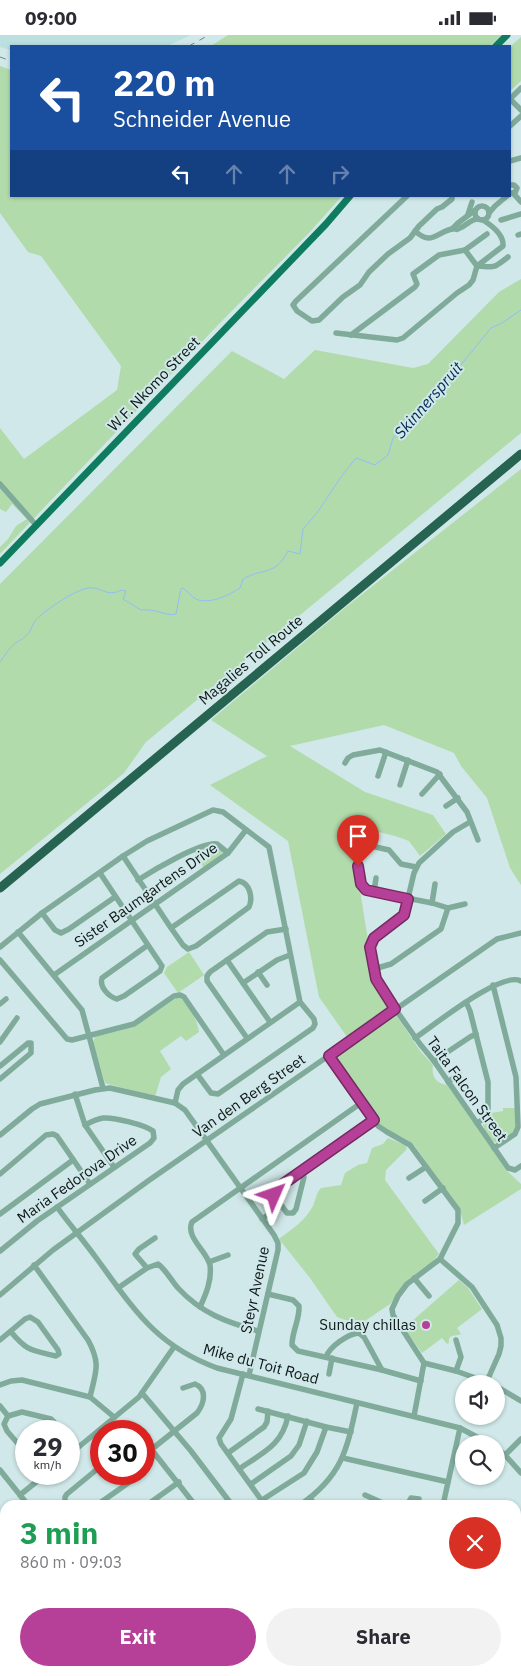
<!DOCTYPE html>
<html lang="en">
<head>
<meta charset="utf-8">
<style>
	body { margin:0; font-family:"IBM Plex Sans",sans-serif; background:#f2f2f3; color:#2b2b33; height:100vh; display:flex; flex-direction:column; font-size:19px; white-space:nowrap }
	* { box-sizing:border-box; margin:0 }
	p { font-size:16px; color:#7c7c81 }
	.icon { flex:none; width:28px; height:28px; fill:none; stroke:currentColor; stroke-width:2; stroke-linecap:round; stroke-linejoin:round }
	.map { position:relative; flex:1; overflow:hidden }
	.panel { position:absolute; left:0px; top:1465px; width:521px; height:176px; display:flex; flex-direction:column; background:#fff; border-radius:15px 15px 0 0; box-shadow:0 1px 4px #0004 }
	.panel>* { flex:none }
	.guide { position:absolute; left:10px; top:10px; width:501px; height:152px; border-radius:0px; box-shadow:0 1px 4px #0004; background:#1a4fa0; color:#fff; overflow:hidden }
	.fabs { position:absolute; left:455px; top:1340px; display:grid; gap:10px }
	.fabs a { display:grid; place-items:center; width:50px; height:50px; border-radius:50%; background:#fff; box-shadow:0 1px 4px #0004; font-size:25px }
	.speed { position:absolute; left:15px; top:1385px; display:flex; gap:10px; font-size:25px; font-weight:700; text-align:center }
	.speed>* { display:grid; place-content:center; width:65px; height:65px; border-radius:50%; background:#fff; box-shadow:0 1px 4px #0004; line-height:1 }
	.speed small { font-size:12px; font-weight:400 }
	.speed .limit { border:8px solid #d22; background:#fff; color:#111 }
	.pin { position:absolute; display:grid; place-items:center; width:42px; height:42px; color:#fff; margin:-51px -21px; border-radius:50% 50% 50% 0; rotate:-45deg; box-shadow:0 0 5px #0007 }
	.pin .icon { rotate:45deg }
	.me { position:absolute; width:55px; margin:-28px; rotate:47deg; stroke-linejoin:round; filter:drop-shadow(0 0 4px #0008) }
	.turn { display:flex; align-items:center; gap:18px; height:105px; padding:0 20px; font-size:22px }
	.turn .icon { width:65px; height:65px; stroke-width:2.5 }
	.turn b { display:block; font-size:35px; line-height:42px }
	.lanes { display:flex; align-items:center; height:48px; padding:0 20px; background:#0003; justify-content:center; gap:25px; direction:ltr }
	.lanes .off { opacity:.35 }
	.round { display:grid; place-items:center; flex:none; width:52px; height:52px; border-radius:26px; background:#f2f2f3 }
	.headline { display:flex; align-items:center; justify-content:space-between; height:85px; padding:0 20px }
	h1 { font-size:30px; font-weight:700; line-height:38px; color:#1e9e55 }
	.button { display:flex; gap:10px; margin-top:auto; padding:10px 20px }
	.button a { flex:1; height:58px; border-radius:30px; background:#b64097; color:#fff; font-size:20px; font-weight:700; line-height:58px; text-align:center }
	.button a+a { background:#f2f2f3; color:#2b2b33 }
	.status { display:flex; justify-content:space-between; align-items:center; height:35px; padding:0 25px; background:#fff; direction:ltr }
	.status svg { height:14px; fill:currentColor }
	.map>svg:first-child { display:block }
</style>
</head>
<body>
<div class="status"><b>09:00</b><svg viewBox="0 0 49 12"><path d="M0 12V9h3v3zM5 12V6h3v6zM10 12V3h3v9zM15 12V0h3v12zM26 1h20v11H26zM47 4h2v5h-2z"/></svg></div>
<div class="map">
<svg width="521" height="1641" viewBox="0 0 521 1641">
	<rect width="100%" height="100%" fill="#d0e8e9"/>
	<path fill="#bcdfdf" d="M0,0H191L167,11H11V15L0,12Z"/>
	<g fill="#b2dbac">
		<path d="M228,0H502L490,11H211Z"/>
		<path d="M521,2V46L510,56V12Z"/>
		<path d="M0,31L11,35V161H342L309,198L216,292L0,519V512L8,504L16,491L27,484L12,469L6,477L0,474V393L24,424L117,355L121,331L41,221L28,217L0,178Z"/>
		<path d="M521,244V398L146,707L124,738L0,839V549L232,316L284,344L315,315L413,333L428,329L499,257Z"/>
		<path d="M521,434V850L510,833L487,763L461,731L454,718L384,690L290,711L365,757L433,780L446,799L420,821L409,806L395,801L354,791L352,805L375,949L421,1017L433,1030C431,1041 436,1049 448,1050L506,1135L521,1149V1154L464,1190L460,1175L415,1111C405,1101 390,1098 379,1090L337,1030L335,1024L338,1019L352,1009L319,962L288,806L210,750L267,721L211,685L346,572Z"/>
		<path d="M214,809L223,816C221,824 210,829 204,834L195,817Z"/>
		<path d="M189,917L204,940L178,958L164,938L167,932Z"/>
		<path d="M178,962C190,968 197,985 199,997L186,1006L181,1001L160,1016L171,1034L161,1042L155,1062L105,1048L93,1007L95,1002L134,992Z"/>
		<path d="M503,1073H515V1096L496,1108C490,1105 484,1096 483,1089L491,1078L503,1076Z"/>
		<path d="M388,1103L405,1110L407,1114L386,1135L385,1145L439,1219L432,1227L407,1245L390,1269L359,1290L337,1282L310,1243L279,1204C292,1194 305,1186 313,1171C316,1164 316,1158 321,1153L341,1150L345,1138L358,1130L367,1128L372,1113L383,1109Z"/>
		<path d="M459,1245L468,1253L482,1274L457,1293L461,1299C455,1302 448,1298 449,1308L447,1309L442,1303L422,1318L404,1293Z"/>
	</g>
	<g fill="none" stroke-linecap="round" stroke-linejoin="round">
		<path stroke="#91bef7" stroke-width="1" d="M0,627C5,621 8,614 14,609C18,606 24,604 27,600C31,596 32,590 35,586C45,575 73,556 88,553C100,551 108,563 121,555L126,556L123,564L141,575C156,573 167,582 176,579L181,554L183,553C187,556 192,562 196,564C210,570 229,560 240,553L243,544C264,532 274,542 288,516L300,519L303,494L317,478L343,439L356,423L375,430L388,420L393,403L403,390L460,331L491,293L502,288L521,275"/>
		<g stroke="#80ab9b" stroke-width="5.5">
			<path d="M510,64L521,75"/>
			<path d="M510,64L521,53"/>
			<path d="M510,91L521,81"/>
			<path d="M510,126L521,123"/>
			<path d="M510,150H514L517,153L515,158H510"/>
			<path d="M513,158L521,167"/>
			<path d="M407,161L296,266L293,270L297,276L312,286L319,285L343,262L360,250L369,237L388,219L410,203L419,191L437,174L442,172L452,164V161"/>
			<circle cx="482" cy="178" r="7"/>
			<path d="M489,178L495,171L507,161"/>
			<path d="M468,179L472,167"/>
			<path d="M501,185L521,179"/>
			<path d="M452,194L458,188L474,176"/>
			<path d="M415,196C432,211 435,198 452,194C460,193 453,196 460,193C467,190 471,184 478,184"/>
			<path d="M518,200L521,199"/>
			<path d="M465,215L477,231C497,232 492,234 508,222"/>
			<path d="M336,298L397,305L403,303L457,258L469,250L473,245L477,231L503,211C504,200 491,190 483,185"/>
			<path d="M351,300L415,252L417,249L413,239L439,220L465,215L487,199"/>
			<path d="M0,449L36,490"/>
			<path d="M345,728L348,723L353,720L380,715L437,737L467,777L478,805"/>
			<path d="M378,741L386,717"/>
			<path d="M400,750L408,725"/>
			<path d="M422,759L440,739"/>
			<path d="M446,771L458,763"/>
			<path d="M470,787L453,797L419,828L414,838L404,880L374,903L371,909V917L376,944L384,958L420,1009L434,1026L508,1133L515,1135L521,1131"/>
			<path d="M123,821L171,893L183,910L188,914L196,911L249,872C253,863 250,848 239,846L171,893"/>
			<path d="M416,832L401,829L389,815L362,809L357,812L361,847L366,855L432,868L448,873L465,869"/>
			<path d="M100,838L162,931L160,936L124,961L117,964C109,962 99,952 102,943L148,910"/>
			<path d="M138,845C152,836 202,806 217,809L228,818"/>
			<path d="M374,857L376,843"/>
			<path d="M432,868L435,849"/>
			<path d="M42,878L55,895L61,898L69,894L115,862"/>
			<path d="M18,897L82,975L103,1053"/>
			<path d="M0,912L42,878L123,821L147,806L213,775L223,777L269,812L300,967L314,984L315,989L313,993L218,1059L211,1058L197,1039"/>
			<path d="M0,925L67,1004L72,1005L134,989L174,961L180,960L184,962L224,1020"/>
			<path d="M227,925L270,987"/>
			<path d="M374,934L391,929L441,894L448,873"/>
			<path d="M258,937L267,950"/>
			<path d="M54,940L228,818L246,795"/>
			<path d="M243,948L277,925L290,920"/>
			<path d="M493,950L516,1042L518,1092L515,1099L494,1113"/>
			<path d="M466,967L470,976L488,1047V1079L485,1083L477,1088"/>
			<path d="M0,969L6,964"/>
			<path d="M247,1003L207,946V941L210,937L267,897L286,894"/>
			<path d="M415,1003C433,991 502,935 521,946"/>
			<path d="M0,1007L17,983"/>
			<path d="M329,1021L378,1091L387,1097L410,1110L458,1175V1188L440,1224L407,1249L398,1261L392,1274L393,1280L424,1328L414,1381"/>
			<path d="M434,1026L470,1002L476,999"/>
			<path d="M0,1031L28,1008H31V1018L0,1044"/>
			<path d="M448,1047L459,1039"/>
			<path d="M75,1059L85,1090L114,1132"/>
			<path d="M175,1068L178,1055L183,1049L300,967"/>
			<path d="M0,1100L32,1074L40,1069L95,1055L110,1053L175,1068L185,1075L274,1200L278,1208V1215L249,1340"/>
			<path d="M301,1137L304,1142L296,1174L293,1178H287L275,1162L274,1155L374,1085"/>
			<path d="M0,1139L46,1100L53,1099L57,1101L90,1149"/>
			<path d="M409,1143L426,1132"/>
			<path d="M425,1166L443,1153"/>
			<path d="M57,1172C70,1190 84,1206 97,1224C134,1274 155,1310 217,1333L460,1393L490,1409"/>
			<path d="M0,1179L73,1125"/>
			<path d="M262,1184L281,1171"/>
			<path d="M0,1216L37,1186L150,1108L154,1103L153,1096C145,1090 114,1082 103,1083C96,1084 91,1087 85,1090"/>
			<path d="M440,1224L472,1252L497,1290L501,1303V1311L499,1319L487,1346"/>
			<path d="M209,1227L228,1220"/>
			<path d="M34,1230L88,1305C101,1329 96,1336 90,1362"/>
			<path d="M147,1233L135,1219L139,1214L155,1203"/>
			<path d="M414,1243L429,1261"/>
			<path d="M118,1253L147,1233L158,1229C166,1235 171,1245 178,1253C201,1278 226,1287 258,1296"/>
			<path d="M268,1259L293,1265L299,1271C300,1284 292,1296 292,1310L298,1316L382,1335L421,1346"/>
			<path d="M0,1260L53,1215L148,1146L497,904L521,898"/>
			<path d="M200,1272C206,1259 212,1245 210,1230C207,1216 185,1202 192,1187L361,1068"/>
			<path d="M0,1305L25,1284L30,1282L38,1287L58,1315L59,1319L56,1321C31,1315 28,1317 11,1297"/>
			<path d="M326,1322C330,1311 348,1299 359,1298L364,1302L382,1335"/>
			<path d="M424,1328L456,1336L492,1349"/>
			<path d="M456,1336L461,1322L456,1305"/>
			<path d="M243,1339L231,1384L219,1403L221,1409L265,1470"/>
			<path d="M329,1339L332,1323"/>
			<path d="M0,1350L11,1346L22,1345L90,1362L114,1382"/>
			<path d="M496,1351L521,1366"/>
			<path d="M142,1358L191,1416L232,1470"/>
			<path d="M0,1371L8,1381"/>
			<path d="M258,1374L326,1392L351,1397"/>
			<path d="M144,1405L195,1470"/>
			<path d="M26,1412L20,1411L7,1396L4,1389L8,1381L22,1377L51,1384L54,1387V1390L47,1396"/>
			<path d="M496,1413L505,1420L521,1438"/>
			<path d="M152,1414L197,1378C204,1369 208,1354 195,1349L183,1353"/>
			<path d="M228,1418L264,1392L267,1387L268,1376"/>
			<path d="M69,1420L139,1362L174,1312"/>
			<path d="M505,1420L521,1404"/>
			<path d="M343,1423L448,1447"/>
			<path d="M239,1434C262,1418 282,1411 288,1381"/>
			<path d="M0,1435L28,1470"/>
			<path d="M251,1449L291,1421L299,1410L307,1386"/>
			<path d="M20,1460L46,1439"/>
			<path d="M365,1460L387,1470"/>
			<path d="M310,1463L315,1470"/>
			<path d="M262,1465L304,1438L317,1417L326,1392"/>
			<path d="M65,1470V1462L67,1459L101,1431"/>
			<path d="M97,1470L131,1446L133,1444L134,1439"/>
			<path d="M147,1470L179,1447"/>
			<path d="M300,1470C342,1441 347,1415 357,1368"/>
			<path d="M407,1470L411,1463L419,1464"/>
			<path d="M443,1470L460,1393"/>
			<path d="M516,1497L521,1493"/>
			<path d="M0,1511L5,1507"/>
			<path d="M0,1535L5,1532"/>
			<path d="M0,1583L5,1591"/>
			<path d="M0,1616L5,1624"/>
			<path d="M12,1636L15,1641"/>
			<path d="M31,1636L34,1641"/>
			<path d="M66,1636L69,1641"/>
			<path d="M91,1636L94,1641"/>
			<path d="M144,1636L147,1641"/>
			<path d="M170,1636L173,1641"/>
			<path d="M200,1636L204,1641"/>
			<path d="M54,1641L63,1636"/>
			<path d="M155,1641L162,1636"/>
			<path d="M259,1641L263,1636"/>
		</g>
		<g stroke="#0f7c60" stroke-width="7">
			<path d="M496,11L507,0"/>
			<path d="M0,528L326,189L350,161"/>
		</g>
		<path stroke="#266350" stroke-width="9" d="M0,853L521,419"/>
		<g stroke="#738484" stroke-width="1" stroke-dasharray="6 6" stroke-linecap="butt">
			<path d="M189,11L209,0"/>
			<path d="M0,22L11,26"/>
		</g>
	</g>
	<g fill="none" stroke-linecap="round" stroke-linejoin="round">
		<defs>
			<path id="route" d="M274,1160L276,1154L374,1085L329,1021L395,974L376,944L370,912L374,903L404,880L408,864L366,855L361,849L358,831"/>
		</defs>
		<use href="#route" stroke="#762a62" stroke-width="12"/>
		<use href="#route" stroke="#b64097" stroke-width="9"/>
	</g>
	<circle fill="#b64097" stroke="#d0e8e9" stroke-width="2" cx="426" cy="1290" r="5"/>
	<g text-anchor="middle" stroke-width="4" stroke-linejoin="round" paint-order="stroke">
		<g font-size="15" fill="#0f1818" stroke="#d0e8e9">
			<text transform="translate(154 349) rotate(-46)" y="5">W.F. Nkomo Street</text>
			<text transform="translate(251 625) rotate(-40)" y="5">Magalies Toll Route</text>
			<text transform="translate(146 860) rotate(-35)" y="5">Sister Baumgartens Drive</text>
			<text transform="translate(467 1054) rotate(54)" y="5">Taita Falcon Street</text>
			<text transform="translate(249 1061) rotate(-35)" y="5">Van den Berg Street</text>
			<text transform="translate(77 1144) rotate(-35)" y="5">Maria Fedorova Drive</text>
			<text transform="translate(255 1255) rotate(-78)" y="5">Steyr Avenue</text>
			<text transform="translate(261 1329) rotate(15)" y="5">Mike du Toit Road</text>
		</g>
		<g font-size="15" fill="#0f1818" stroke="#d0e8e9" text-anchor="end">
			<text x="416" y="1295">Sunday chillas</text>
		</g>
		<g font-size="16" font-style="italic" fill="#022954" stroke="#d0e8e9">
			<text transform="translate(428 365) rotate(-49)" y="6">Skinnerspruit</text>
		</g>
	</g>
</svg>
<div class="fabs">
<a><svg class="icon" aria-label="sound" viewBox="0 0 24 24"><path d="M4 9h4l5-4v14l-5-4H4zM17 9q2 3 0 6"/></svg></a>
<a><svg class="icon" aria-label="search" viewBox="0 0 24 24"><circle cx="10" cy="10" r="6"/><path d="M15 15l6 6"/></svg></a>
</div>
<div class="speed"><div>29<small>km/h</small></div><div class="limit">30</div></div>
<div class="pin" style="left:358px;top:831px;background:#d93025"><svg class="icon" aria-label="arrive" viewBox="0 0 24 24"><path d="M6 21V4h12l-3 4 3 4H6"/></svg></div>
<svg class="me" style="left:274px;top:1160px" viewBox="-20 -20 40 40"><path d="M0-17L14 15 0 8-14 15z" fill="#b64097" stroke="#fff" stroke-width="4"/></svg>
<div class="guide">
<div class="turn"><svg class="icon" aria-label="left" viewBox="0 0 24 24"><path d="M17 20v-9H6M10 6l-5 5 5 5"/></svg><div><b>220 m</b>Schneider Avenue</div></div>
<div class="lanes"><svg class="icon" aria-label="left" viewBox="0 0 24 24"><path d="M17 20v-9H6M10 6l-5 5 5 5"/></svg><svg class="icon off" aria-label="ahead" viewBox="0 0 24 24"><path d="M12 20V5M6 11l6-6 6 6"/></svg><svg class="icon off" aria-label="ahead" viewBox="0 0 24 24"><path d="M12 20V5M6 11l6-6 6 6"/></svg><svg class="icon off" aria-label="right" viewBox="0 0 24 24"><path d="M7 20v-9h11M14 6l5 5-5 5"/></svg></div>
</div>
<section class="panel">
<div class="headline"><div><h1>3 min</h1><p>860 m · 09:03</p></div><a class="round" style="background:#d93025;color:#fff"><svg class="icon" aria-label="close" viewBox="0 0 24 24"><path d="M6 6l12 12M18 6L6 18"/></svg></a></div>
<div class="button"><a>Exit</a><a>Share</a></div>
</section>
</div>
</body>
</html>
